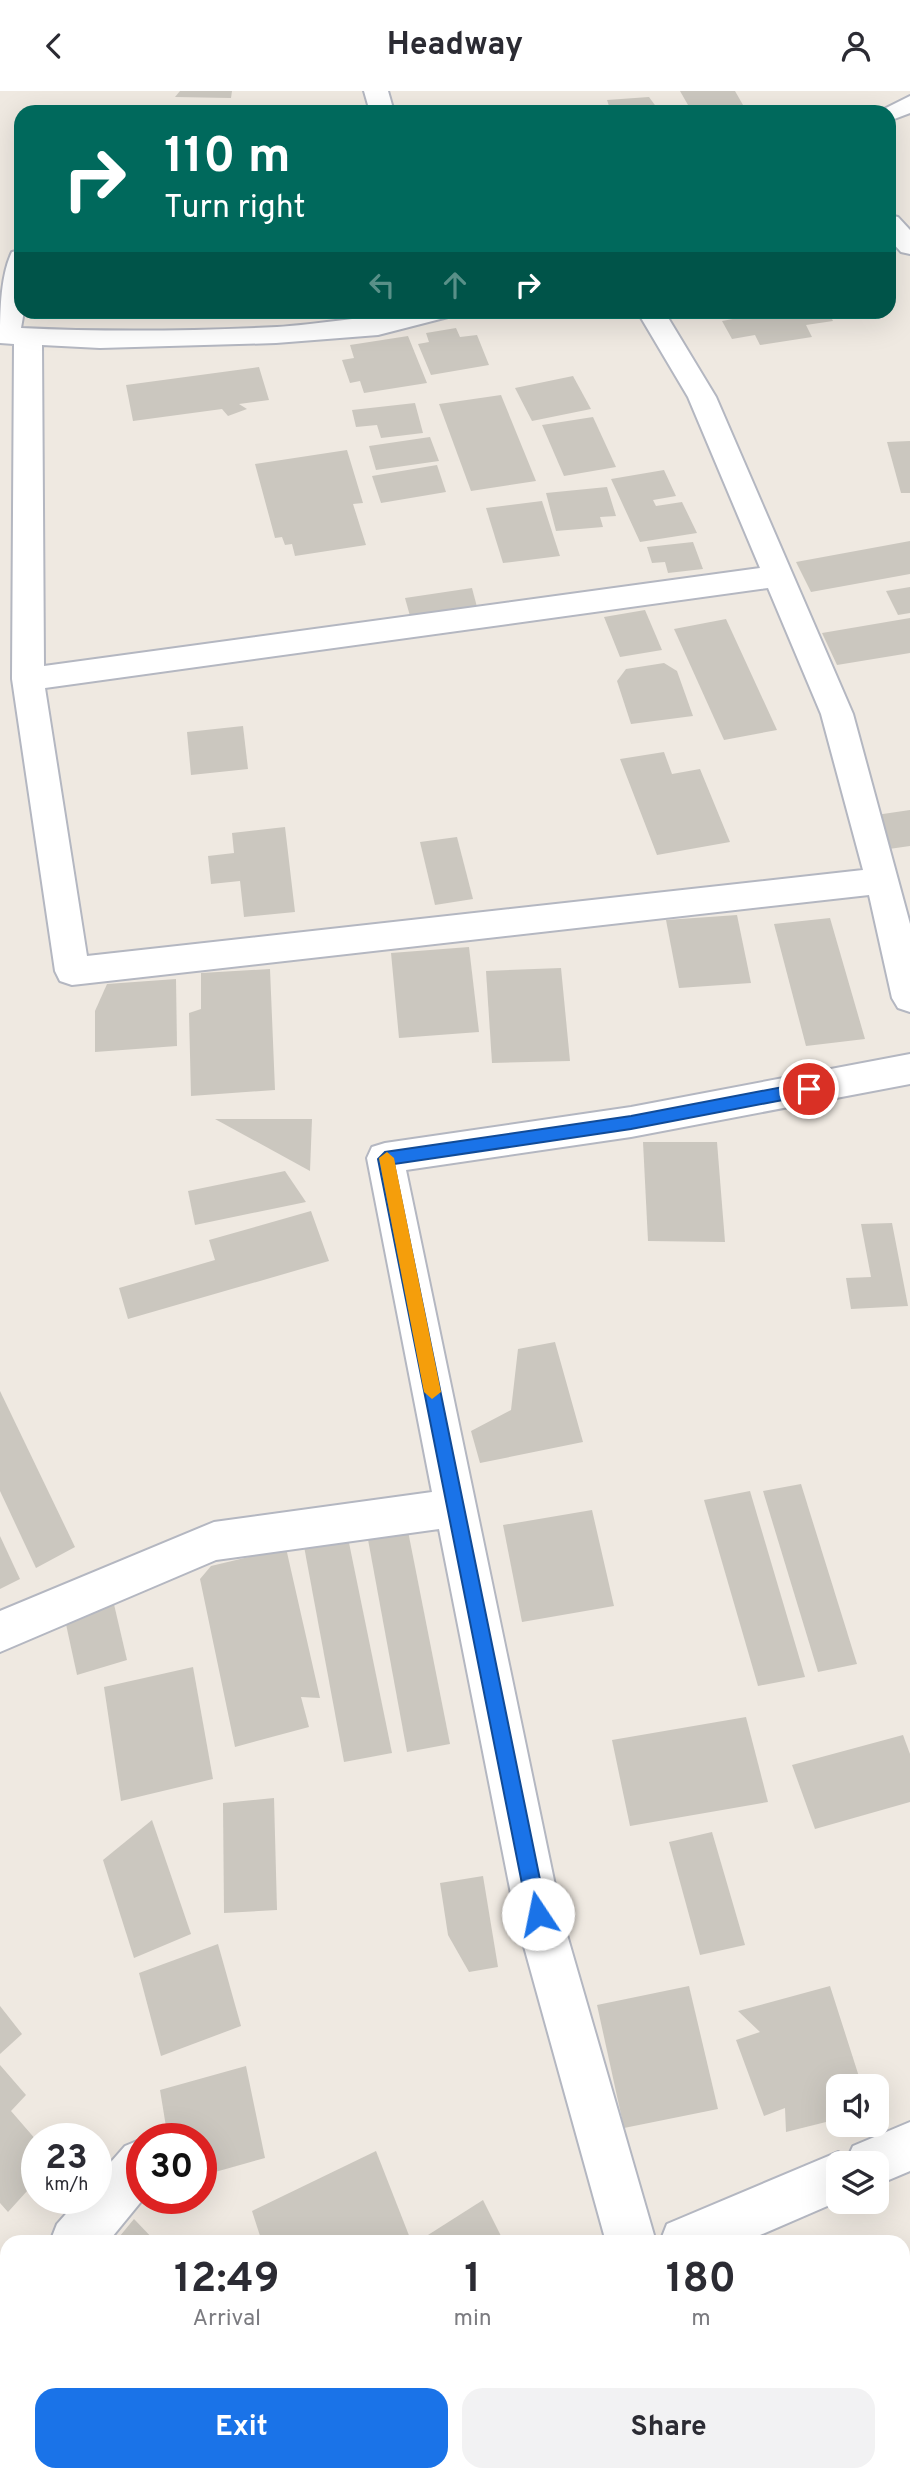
<!DOCTYPE html>
<html lang="en">
<head>
<meta charset="utf-8">
<style>
	body { margin:0; font-family:Overpass,sans-serif; background:#f2f2f3; color:#2b2b33; height:100vh; display:flex; flex-direction:column; font-size:26px; white-space:nowrap }
	* { box-sizing:border-box; margin:0 }
	p { font-size:23px; color:#7c7c81 }
	.icon { flex:none; width:38px; height:38px; fill:none; stroke:currentColor; stroke-width:2; stroke-linecap:round; stroke-linejoin:round }
	.map { position:relative; flex:1; overflow:hidden }
	.panel { position:absolute; left:0px; top:2144px; width:910px; height:247px; display:flex; flex-direction:column; background:#fff; border-radius:21px 21px 0 0; box-shadow:0 7px 28px #0002 }
	.panel>* { flex:none }
	.guide { position:absolute; left:14px; top:14px; width:882px; height:214px; border-radius:21px; box-shadow:0 7px 28px #0002; background:#00695c; color:#fff; overflow:hidden }
	.fabs { position:absolute; left:826px; top:1983px; display:grid; gap:14px }
	.fabs a { display:grid; place-items:center; width:63px; height:63px; border-radius:14px; background:#fff; box-shadow:0 7px 28px #0002; font-size:35px }
	.speed { position:absolute; left:21px; top:2032px; display:flex; gap:14px; font-size:35px; font-weight:700; text-align:center }
	.speed>* { display:grid; place-content:center; width:91px; height:91px; border-radius:50%; background:#fff; box-shadow:0 7px 28px #0002; line-height:1 }
	.speed small { font-size:18px; font-weight:400 }
	.speed .limit { border:10px solid #d22; background:#fff; color:#111 }
	.pin { position:absolute; display:grid; place-items:center; width:60px; height:60px; color:#fff; margin:-30px; border:4px solid #fff; border-radius:50%; box-shadow:0 2px 7px #0007 }
	.me { position:absolute; width:77px; margin:-38px; rotate:349deg; stroke-linejoin:round; filter:drop-shadow(0 0 5px #0008) }
	.turn { display:flex; align-items:center; gap:24px; height:147px; padding:0 35px; font-size:32px }
	.turn .icon { width:91px; height:91px; stroke-width:2.5 }
	.turn b { display:block; font-size:49px; line-height:60px }
	.lanes { display:flex; align-items:center; height:66px; padding:0 35px; background:#0003; justify-content:center; gap:35px; direction:ltr }
	.lanes .off { opacity:.35 }
	.eta { display:flex; justify-content:space-evenly; align-items:center; height:119px; text-align:center }
	.eta b { font-size:42px; font-weight:700; line-height:49px }
	.button { display:flex; gap:14px; margin-top:auto; padding:14px 35px }
	.button a { flex:1; height:80px; border-radius:21px; background:#1a73e8; color:#fff; font-size:28px; font-weight:700; line-height:80px; text-align:center }
	.button a+a { background:#f2f2f3; color:#2b2b33 }
	header { display:flex; justify-content:space-between; align-items:center; height:91px; padding:0 35px; background:#fff; font-size:32px; font-weight:700 }
	.map>svg:first-child { display:block }
</style>
</head>
<body>
<header><svg class="icon" aria-label="back" viewBox="0 0 24 24"><path d="M15 5l-7 7 7 7"/></svg>Headway<svg class="icon" aria-label="person" viewBox="0 0 24 24"><circle cx="12" cy="8" r="4"/><path d="M4 21q1-7 8-7t8 7"/></svg></header>
<div class="map">
<svg width="910" height="2390" viewBox="0 0 910 2390">
	<rect width="100%" height="100%" fill="#efe9e1"/>
	<g fill="#cbc7bf">
		<path d="M180,0H232L231,7L175,6Z"/>
		<path d="M680,0H735L747,21H692Z"/>
		<path d="M649,6L660,21H611L607,9Z"/>
		<path d="M165,14L168,21H134V20Z"/>
		<path d="M735,220H828L833,230L806,234L812,246L760,254L755,244L732,248L722,230L738,227Z"/>
		<path d="M456,237L460,246L477,244L489,274L431,284L418,253L429,251L426,242Z"/>
		<path d="M408,245L427,292L364,302L360,290L350,292L342,269L354,267L350,254Z"/>
		<path d="M259,276L269,309L239,313L247,318L228,325L222,318L133,330L126,294Z"/>
		<path d="M573,285L591,318L532,330L515,297Z"/>
		<path d="M501,304L536,390L471,400L439,313Z"/>
		<path d="M415,312L423,342L381,347L377,334L356,336L352,319Z"/>
		<path d="M593,326L616,376L564,385L542,334Z"/>
		<path d="M430,346L439,370L376,379L369,355Z"/>
		<path d="M910,350V402H901L887,351Z"/>
		<path d="M347,359L363,412L353,413L366,454L295,465L292,453L285,454L282,446L275,447L255,373Z"/>
		<path d="M437,374L446,401L381,412L372,385Z"/>
		<path d="M664,379L676,405L653,409L656,415L682,411L697,442L640,451L611,388Z"/>
		<path d="M607,396L616,425L600,426L603,436L556,440L546,402Z"/>
		<path d="M542,410L560,465L503,472L486,417Z"/>
		<path d="M910,450V483L811,501L796,471Z"/>
		<path d="M693,451L703,478L668,482L665,471L652,472L647,456Z"/>
		<path d="M910,496V522L898,524L886,500Z"/>
		<path d="M472,497L477,516L410,525L405,507Z"/>
		<path d="M645,519L662,559L620,566L604,526Z"/>
		<path d="M910,527V562L837,574L822,542Z"/>
		<path d="M726,528L777,639L724,649L674,538Z"/>
		<path d="M664,572L677,580L693,625L631,633L617,590L626,578Z"/>
		<path d="M243,635L248,678L191,684L187,641Z"/>
		<path d="M664,661L672,683L700,678L730,751L657,764L620,668Z"/>
		<path d="M910,719V755L889,758L876,724Z"/>
		<path d="M285,736L295,821L244,826L240,790L211,793L208,765L234,762L232,742Z"/>
		<path d="M457,746L473,808L435,814L420,751Z"/>
		<path d="M737,824L751,892L679,897L666,829Z"/>
		<path d="M830,827L865,948L806,955L774,833Z"/>
		<path d="M469,856L479,941L399,947L391,862Z"/>
		<path d="M561,877L570,970L492,972L486,880Z"/>
		<path d="M270,878L275,999L191,1005L189,922L201,918V882Z"/>
		<path d="M176,888L177,955L95,961V920L107,893Z"/>
		<path d="M215,1028H312L310,1080Z"/>
		<path d="M643,1051H717L725,1151L648,1150Z"/>
		<path d="M285,1080L306,1111L195,1134L188,1100Z"/>
		<path d="M311,1120L329,1170L128,1228L119,1197L215,1169L209,1149Z"/>
		<path d="M892,1132L908,1215L851,1218L846,1187L871,1186L861,1133Z"/>
		<path d="M555,1251L583,1351L480,1372L471,1340L511,1319L518,1258Z"/>
		<path d="M0,1300L75,1456L36,1477L0,1400Z"/>
		<path d="M801,1393L857,1573L818,1581L763,1400Z"/>
		<path d="M750,1400L805,1586L758,1595L704,1409Z"/>
		<path d="M592,1419L614,1515L522,1531L503,1434Z"/>
		<path d="M407,1435L450,1653L407,1661L367,1443Z"/>
		<path d="M347,1442L392,1662L344,1671L303,1450Z"/>
		<path d="M0,1445L20,1488L0,1498Z"/>
		<path d="M286,1457L320,1607L301,1606L309,1636L235,1656L200,1488L211,1475Z"/>
		<path d="M113,1509L127,1569L77,1584L64,1524Z"/>
		<path d="M193,1576L213,1688L121,1710L104,1596Z"/>
		<path d="M746,1626L768,1711L630,1735L612,1649Z"/>
		<path d="M903,1644L910,1663V1711L815,1738L792,1674Z"/>
		<path d="M274,1707L277,1819L224,1822L223,1712Z"/>
		<path d="M152,1729L191,1843L134,1867L103,1769Z"/>
		<path d="M712,1741L745,1854L700,1864L669,1751Z"/>
		<path d="M483,1785L498,1876L469,1881L448,1844L440,1792Z"/>
		<path d="M218,1853L241,1935L161,1965L139,1882Z"/>
		<path d="M689,1895L718,2018L624,2037L597,1914Z"/>
		<path d="M830,1895L862,1995H838V2001L831,2003L838,2028L786,2041L785,2017L764,2025L736,1949L760,1941L738,1920Z"/>
		<path d="M0,1915L22,1943L0,1963Z"/>
		<path d="M0,1974L26,2004L11,2020L37,2050V2089L8,2121L0,2112Z"/>
		<path d="M246,1975L265,2067L201,2085V2048H168L160,1999Z"/>
		<path d="M376,2060L410,2147L402,2151H262L252,2120Z"/>
		<path d="M483,2109L504,2151H417Z"/>
		<path d="M134,2128L156,2151H115Z"/>
		<path d="M0,2334L7,2341V2384H50L56,2390H0Z"/>
	</g>
	<g fill="none" stroke-linecap="round" stroke-linejoin="round">
		<defs>
			<g id="street">
				<path d="M364,0H388L394,21H370Z"/>
				<path d="M910,5V22L889,30V21H878Z"/>
				<path d="M889,124L898,126L910,139V163L901,161L889,148Z"/>
				<path d="M21,159V220H24L21,237C106,241 192,240 277,236C335,232 393,220 451,220L448,226L378,244L276,252L100,257L42,254L44,575L760,477L688,306L637,220H664L716,306L853,623L910,833V921L898,917L892,907L869,804L72,894L60,890L55,880L12,588L14,253L0,252C0,225 0,185 12,161ZM768,497L821,623L863,779L87,865L45,597Z"/>
				<path d="M910,963V993L631,1046L406,1079L561,1823L656,2151H606L515,1823L439,1438L216,1469L0,1561V1520L214,1431L432,1401L367,1067L372,1056L385,1052L631,1016Z"/>
				<path d="M910,2031V2080L877,2094V2072H838L839,2110L744,2151H660L667,2133L838,2061L848,2066L853,2055Z"/>
				<path d="M142,2048V2107H144L108,2151H50L57,2133L80,2107H96V2088L125,2055Z"/>
				<path d="M7,2206V2262L0,2264V2209Z"/>
				<path d="M91,2384H147L149,2390H93Z"/>
				<path d="M672,2384H724L725,2390H673Z"/>
			</g>
		</defs>
		<use href="#street" stroke="#b4b7c1" stroke-width="4"/>
		<use href="#street" fill="#fff" fill-rule="evenodd"/>
	</g>
	<path fill="#1a73e8" stroke="#114b97" stroke-width="2" d="M809,991L816,998L809,1004L631,1038L394,1073L547,1823L545,1829L538,1832L531,1829L528,1823L378,1068L385,1061L631,1025Z"/>
	<path fill="#f59e0b" d="M387,1061L394,1067L441,1301L432,1308L424,1301L379,1067Z"/>
</svg>
<div class="fabs">
<a><svg class="icon" aria-label="sound" viewBox="0 0 24 24"><path d="M4 9h4l5-4v14l-5-4H4zM17 9q2 3 0 6"/></svg></a>
<a><svg class="icon" aria-label="layers" viewBox="0 0 24 24"><path d="M12 4l9 5-9 5-9-5zM3 14l9 5 9-5"/></svg></a>
</div>
<div class="speed"><div>23<small>km/h</small></div><div class="limit">30</div></div>
<div class="pin" style="left:809px;top:998px;background:#d93025"><svg class="icon" aria-label="arrive" viewBox="0 0 24 24"><path d="M6 21V4h12l-3 4 3 4H6"/></svg></div>
<svg class="me" style="left:538px;top:1823px" viewBox="-20 -20 40 40"><circle r="19" fill="#fff"/><path d="M0-13L10 11 0 6-10 11z" fill="#1a73e8"/></svg>
<div class="guide">
<div class="turn"><svg class="icon" aria-label="right" viewBox="0 0 24 24"><path d="M7 20v-9h11M14 6l5 5-5 5"/></svg><div><b>110 m</b>Turn right</div></div>
<div class="lanes"><svg class="icon off" aria-label="left" viewBox="0 0 24 24"><path d="M17 20v-9H6M10 6l-5 5 5 5"/></svg><svg class="icon off" aria-label="ahead" viewBox="0 0 24 24"><path d="M12 20V5M6 11l6-6 6 6"/></svg><svg class="icon" aria-label="right" viewBox="0 0 24 24"><path d="M7 20v-9h11M14 6l5 5-5 5"/></svg></div>
</div>
<section class="panel">
<div class="eta">
<div><b>12:49</b><p>Arrival</p></div>
<div><b>1</b><p>min</p></div>
<div><b>180</b><p>m</p></div>
</div>
<div class="button"><a>Exit</a><a>Share</a></div>
</section>
</div>
</body>
</html>
